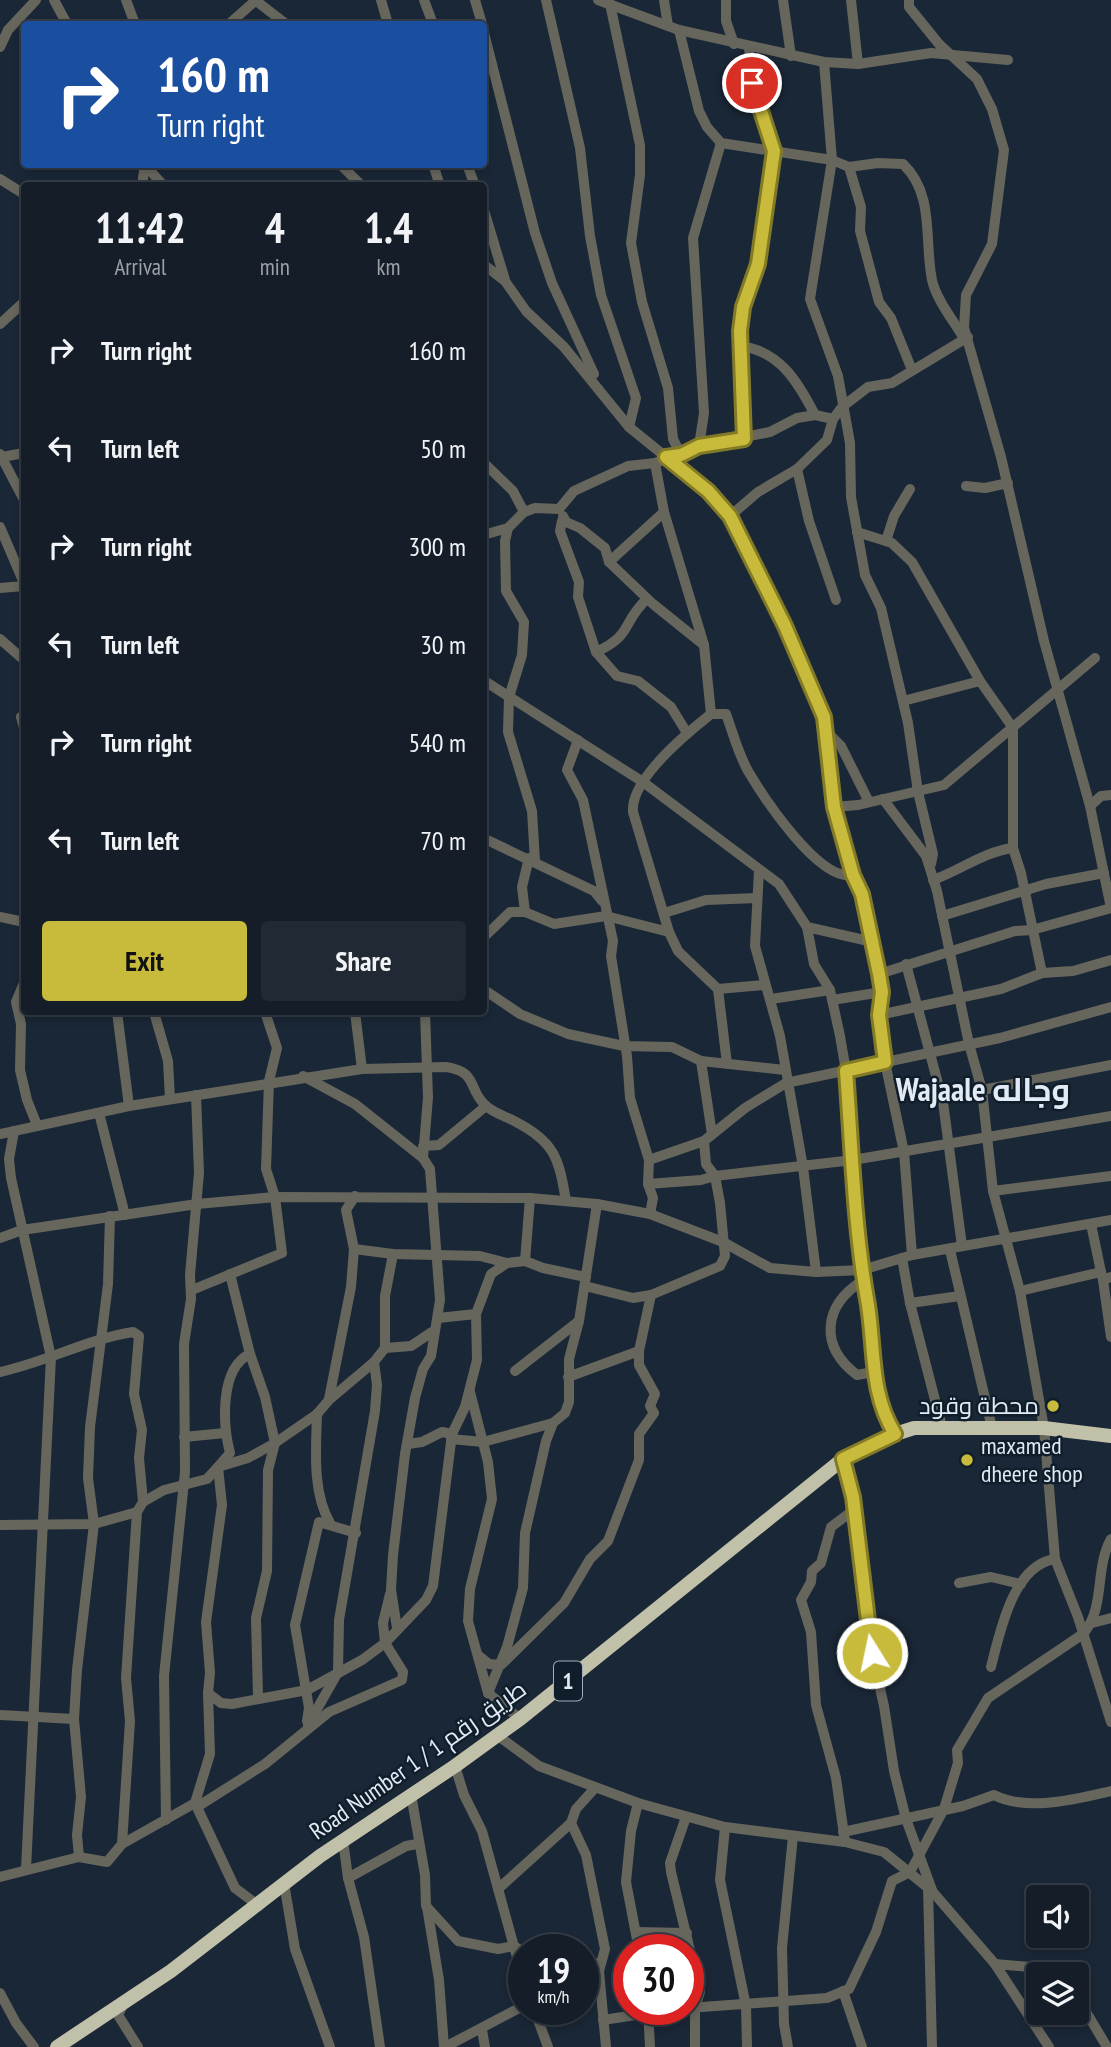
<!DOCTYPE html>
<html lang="en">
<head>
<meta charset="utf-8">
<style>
	body { margin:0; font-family:"PT Sans Narrow",Cairo,sans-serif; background:#212a34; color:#f1f3f6; height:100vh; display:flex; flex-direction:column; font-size:26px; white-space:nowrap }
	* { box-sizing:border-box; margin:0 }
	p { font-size:23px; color:#9da2a8 }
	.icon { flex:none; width:38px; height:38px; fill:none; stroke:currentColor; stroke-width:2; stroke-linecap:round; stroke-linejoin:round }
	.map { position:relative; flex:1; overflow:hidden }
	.panel { position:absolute; left:21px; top:182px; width:466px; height:833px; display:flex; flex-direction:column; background:#141d28; border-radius:7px; box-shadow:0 4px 10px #0003,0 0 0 2px #333b45 }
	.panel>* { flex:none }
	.top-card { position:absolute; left:21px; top:21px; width:466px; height:147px; border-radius:7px; box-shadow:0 4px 10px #0003,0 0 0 2px #333b45; background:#1a4fa0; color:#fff; overflow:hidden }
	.buttons { position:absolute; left:1026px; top:1885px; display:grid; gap:14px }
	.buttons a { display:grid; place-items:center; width:63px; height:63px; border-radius:7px; background:#141d28; box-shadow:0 4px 10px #0003,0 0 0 2px #333b45; font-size:35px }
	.speed { position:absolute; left:508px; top:1934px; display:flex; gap:14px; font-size:35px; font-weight:700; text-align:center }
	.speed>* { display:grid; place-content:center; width:91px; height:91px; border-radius:50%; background:#141d28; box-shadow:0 4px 10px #0003,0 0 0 2px #333b45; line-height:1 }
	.speed small { font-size:18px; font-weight:400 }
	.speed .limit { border:10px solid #d22; background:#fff; color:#111 }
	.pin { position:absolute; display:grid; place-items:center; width:60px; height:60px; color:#fff; margin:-30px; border:4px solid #fff; border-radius:50%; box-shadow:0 2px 7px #0007 }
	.me { position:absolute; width:77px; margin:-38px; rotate:350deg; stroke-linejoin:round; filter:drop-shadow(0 0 5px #0008) }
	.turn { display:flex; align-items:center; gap:24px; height:147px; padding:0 21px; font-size:32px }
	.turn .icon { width:91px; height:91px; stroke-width:2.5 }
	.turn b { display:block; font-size:49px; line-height:60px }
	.eta { display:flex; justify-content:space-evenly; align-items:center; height:119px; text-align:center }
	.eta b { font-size:42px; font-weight:800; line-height:49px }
	.cta { display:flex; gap:14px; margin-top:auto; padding:14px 21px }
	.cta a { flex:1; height:80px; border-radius:7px; background:#c8bb3b; color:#111; font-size:28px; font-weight:800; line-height:80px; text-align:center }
	.cta a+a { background:#212a34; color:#f1f3f6 }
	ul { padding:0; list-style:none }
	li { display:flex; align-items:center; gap:21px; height:98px; padding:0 21px }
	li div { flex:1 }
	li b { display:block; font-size:26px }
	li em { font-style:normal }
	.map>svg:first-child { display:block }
</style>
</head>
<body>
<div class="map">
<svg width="1111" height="2047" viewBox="0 0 1111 2047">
	<rect width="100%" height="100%" fill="#1a2736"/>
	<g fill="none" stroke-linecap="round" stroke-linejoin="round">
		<g stroke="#67665d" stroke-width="10">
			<path d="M54,0L67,24"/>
			<path d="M126,0L135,24"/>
			<path d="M255,0L286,24"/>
			<path d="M381,0L388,24"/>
			<path d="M424,0L433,24"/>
			<path d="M475,0L482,24"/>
			<path d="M546,0L580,148L590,236L601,295L636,398L629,427"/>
			<path d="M598,0L679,30L824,62L858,64L931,53L1008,60"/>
			<path d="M664,0L668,26"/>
			<path d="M726,0V21L734,44"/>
			<path d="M783,0L791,56"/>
			<path d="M851,0L858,64"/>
			<path d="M909,0V7L939,44L977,79L992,109L1004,150L992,244L966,295L964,328L1001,457L1044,641L1090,806L1111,908"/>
			<path d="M610,4L640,145V175L631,243L642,302L668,388L673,439L681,455"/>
			<path d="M229,24L255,1"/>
			<path d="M483,29L535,233L552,283L594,374"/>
			<path d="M679,30L699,111L707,127L721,143L832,160L849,167L878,163L903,164C935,194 924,241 932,280C936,299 953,320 963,337"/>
			<path d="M0,47L8,30L36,0"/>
			<path d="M749,47L752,83L772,152"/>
			<path d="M824,62L832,160L810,299L838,376L850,443L851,497L865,575L881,608L908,723L918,792L933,854L931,864"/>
			<path d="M340,164L362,186"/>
			<path d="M433,164L440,186"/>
			<path d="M467,164L475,186"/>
			<path d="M145,165L164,186"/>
			<path d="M849,167L861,207L860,231L879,302L891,318L912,370"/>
			<path d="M0,179L24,194"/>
			<path d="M142,186L145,164"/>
			<path d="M483,207L505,280"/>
			<path d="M483,264L505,281L526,311L564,347L629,427L708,491L730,516L785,626L830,735L841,746L869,802"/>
			<path d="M0,324L24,302"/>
			<path d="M740,346C780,351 798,382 815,415"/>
			<path d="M744,439L740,331L743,307L758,264L773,151"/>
			<path d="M699,446L704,413L693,238L721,143"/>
			<path d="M0,454L24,500"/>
			<path d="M2,457L24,453"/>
			<path d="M483,462L513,491L524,512"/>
			<path d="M655,463L664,512L704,645L711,714H726C733,733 738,753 748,771C764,798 819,882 853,875"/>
			<path d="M797,469L809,521L836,600"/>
			<path d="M966,486L985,488L1008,483"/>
			<path d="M563,516L566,522L580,528L605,548L609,562L653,604L704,645"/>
			<path d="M730,516L758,492L797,469L827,440L833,419"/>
			<path d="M566,522L562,521L560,531L579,582L578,597L596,652L617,676L638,681L671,707L687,733"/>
			<path d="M0,527L24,583"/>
			<path d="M508,528L505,541L506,591L524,622L522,655L509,697L508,732L532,811L535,861"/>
			<path d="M857,532L892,543L912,562L980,681L1013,728V848L1021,873L1042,973"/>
			<path d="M483,535L508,528L524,512L535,508L559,509L574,491L628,466L655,463L699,446L770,432L797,418L815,415L833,419L842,407L868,387L892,383L968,337"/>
			<path d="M886,541L894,516L910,489"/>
			<path d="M609,562L664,512"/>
			<path d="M0,588L24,586"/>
			<path d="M0,639L24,660"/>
			<path d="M596,652C634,635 622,621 647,599"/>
			<path d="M483,680L643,782L779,884L807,927L873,942"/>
			<path d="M903,701L980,681"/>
			<path d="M24,715L21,717L24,728"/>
			<path d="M825,728L834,807L853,875L862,894L879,974L882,992L879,1015L885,1062L904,1152L912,1255"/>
			<path d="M578,740L567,770L583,800L613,941L611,956L627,1056L630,1098L649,1160L648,1184L653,1198L650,1214"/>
			<path d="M883,799L926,856L937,891L969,1044L982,1090L993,1191L1020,1291L1044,1428L1055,1559L1078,1617L1111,1722"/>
			<path d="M1090,806L1101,796L1111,795"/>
			<path d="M834,807L858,805L944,785L1095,658"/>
			<path d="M483,838L594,891L602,901"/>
			<path d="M759,870L755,946L780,1036L803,1167L816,1272"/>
			<path d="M933,880C961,870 983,852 1013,848"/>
			<path d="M525,912L554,924L606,916L669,932L678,951L718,989L764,985"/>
			<path d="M664,913L706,900L757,898"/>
			<path d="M942,916L1046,884L1104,873"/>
			<path d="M0,917L24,922"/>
			<path d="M807,927L814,964L830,990L840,1036L846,1071L857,1227L873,1372L882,1414L895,1434"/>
			<path d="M669,932L633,812C630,780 687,733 711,714"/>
			<path d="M483,938L510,912H525L522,887L529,858"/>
			<path d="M906,964L943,1102L962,1246"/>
			<path d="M879,974L1015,931L1032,930L1111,908"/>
			<path d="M24,983L16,1002L21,1024L20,1070L27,1100L37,1125"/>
			<path d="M483,989L520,1014L568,1034L624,1046L672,1047L701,1061L785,1070"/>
			<path d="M718,989L727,1064"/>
			<path d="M771,999L830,990"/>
			<path d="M832,1000L882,992"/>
			<path d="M117,1012L129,1106"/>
			<path d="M154,1012L168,1061L170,1099"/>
			<path d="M879,1015L1001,989L1042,973L1073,971L1111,960"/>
			<path d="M701,1061L712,1134"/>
			<path d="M362,1069L446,1067C479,1072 467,1089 486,1106C494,1113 507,1117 516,1122C555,1142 559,1159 566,1201"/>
			<path d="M303,1076L355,1104L423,1158L430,1169L440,1300L431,1356L423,1369L415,1398L405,1454L393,1555L391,1590L397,1628"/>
			<path d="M982,1090L1111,1065"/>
			<path d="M99,1113L125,1215"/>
			<path d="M14,1131L9,1159L11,1178L51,1357L26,1869"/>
			<path d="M0,1134L129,1106L362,1069L355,1012"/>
			<path d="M423,1146L439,1145L486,1106"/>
			<path d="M423,1158L428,1097L425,1012"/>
			<path d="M649,1160L704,1141"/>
			<path d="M648,1184L701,1180L715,1176L853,1160L1111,1116"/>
			<path d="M993,1191L1111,1176"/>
			<path d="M1091,1224L1101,1272"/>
			<path d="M0,1238L22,1230L197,1204L275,1197L530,1198L597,1204L650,1214L723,1242L770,1268L816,1272L862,1270L912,1255L1111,1220"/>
			<path d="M354,1249L393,1254L480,1256L507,1263L525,1261L543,1268L586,1277"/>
			<path d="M950,1250L992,1428"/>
			<path d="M902,1258L910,1303L942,1427"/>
			<path d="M525,1261L530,1198"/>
			<path d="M230,1274L250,1354L265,1397L275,1443L268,1470L267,1571L256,1618L258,1697"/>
			<path d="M1103,1280L1111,1337"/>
			<path d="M862,1281C823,1306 819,1346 857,1375L873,1372"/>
			<path d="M585,1286L633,1298L651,1295L720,1266L725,1256L720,1203L715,1176L706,1164L704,1141L745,1108L786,1083L1000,1038L1111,1007"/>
			<path d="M192,1290L282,1253L275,1197L266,1169L269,1081L277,1048L265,1012"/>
			<path d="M1020,1291L1101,1272L1103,1280L1111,1277"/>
			<path d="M910,1303L960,1296"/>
			<path d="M438,1318L476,1314"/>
			<path d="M385,1348L411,1346L432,1332"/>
			<path d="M250,1354C219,1368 223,1426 230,1453L218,1467L222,1505L206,1622L210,1673L208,1693L221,1703L232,1704L307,1690L362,1660L385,1643L383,1623L390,1594"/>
			<path d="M515,1371L579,1321"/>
			<path d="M0,1372C46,1362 88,1339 133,1332L139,1336L134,1394L142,1430L139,1458L143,1502L137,1512L126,1678L130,1721L122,1844L107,1862L79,1857L0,1877"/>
			<path d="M568,1377L639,1351"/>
			<path d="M470,1392L488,1462L492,1499L470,1589L468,1621L488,1693L520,1719"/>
			<path d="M329,1399L351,1287L354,1249L346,1210L355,1196"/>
			<path d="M317,1414C316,1449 312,1492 330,1523"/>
			<path d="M184,1437L225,1433"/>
			<path d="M451,1439L483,1442L553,1423"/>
			<path d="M408,1444L422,1442L442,1432L452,1434"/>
			<path d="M843,1459L855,1509L868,1636L884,1706L894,1771L906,1819L932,1890"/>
			<path d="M143,1502L164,1490L207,1479L218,1467L248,1458L275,1443L317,1414L329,1400L374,1362"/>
			<path d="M0,1525L94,1524L137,1512"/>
			<path d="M959,1583L991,1577L1021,1584"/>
			<path d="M1092,1623L1111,1618"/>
			<path d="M478,1655L489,1664L501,1665L564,1603L590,1559L608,1541L639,1460V1434L654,1413L650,1406L655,1394L639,1365V1351L651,1295"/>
			<path d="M991,1667C1000,1632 1013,1565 1055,1559"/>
			<path d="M208,1693L210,1754L195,1803L235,1888L259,1906"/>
			<path d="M488,1693L507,1647L523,1588L525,1533L546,1441L553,1423L565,1413L569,1402V1359L579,1321L597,1204"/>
			<path d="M0,1715L74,1719"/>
			<path d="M307,1721L309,1708L295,1625L319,1522L356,1533"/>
			<path d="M308,1725L338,1672L339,1620L375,1411L377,1385L374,1362L385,1348V1296L393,1254"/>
			<path d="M497,1735L539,1766L638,1803L725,1827L845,1842L884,1852L932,1891L995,1964L1049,2047"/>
			<path d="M455,1766L464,1795L482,1831L523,1979"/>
			<path d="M411,1794L425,1875L426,1906L458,1941L498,1949L514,1946L523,1952"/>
			<path d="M638,1803L631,1831L626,1882L639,1950"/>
			<path d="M197,1807L265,1764L329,1712L402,1680L403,1672L385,1643L426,1600L433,1586L452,1434L465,1407L477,1360L476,1314L491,1274L507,1263"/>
			<path d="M686,1817L670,1863L671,1872L700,1992L695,2007V2047"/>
			<path d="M166,1820L164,1676L185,1472L184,1344L191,1299L190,1275L199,1173L196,1095"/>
			<path d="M571,1823L586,1855L605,1949L599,1971L606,2047"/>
			<path d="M725,1827L720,1880L746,2006L747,2047"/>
			<path d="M843,1832L963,1806L994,1795C1027,1812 1076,1799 1111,1791"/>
			<path d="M343,1840L348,1878L364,1937L380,2047"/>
			<path d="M845,1842L836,1778L816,1705L811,1632L801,1600L811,1582L812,1571L821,1563L831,1527L855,1509"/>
			<path d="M122,1844L195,1803"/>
			<path d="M79,1857L77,1835L81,1797L74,1719L77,1670L94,1524L88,1478L90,1427L108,1284L110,1216"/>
			<path d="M348,1878L406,1846L417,1844"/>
			<path d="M284,1883L295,1949L330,2047"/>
			<path d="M928,1887L932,2047"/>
			<path d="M498,1889L571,1823L576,1809L595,1788"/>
			<path d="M427,1907L439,1980L444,2047"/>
			<path d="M636,1932L687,1933"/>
			<path d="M995,1964L1030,1967L1049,1974"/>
			<path d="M583,1968L601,1962"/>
			<path d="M843,1991L862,2047"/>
			<path d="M0,1993L16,2023L34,2047"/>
			<path d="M1076,1995L1107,2047"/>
			<path d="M123,2005L118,2015L138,2047"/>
			<path d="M688,2008L827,1998L849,1989L876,1932L892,1881L910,1872L944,1809L958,1763L957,1750L988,1698L1083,1634C1106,1607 1094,1570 1111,1539"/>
			<path d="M534,2009L548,2047"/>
			<path d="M648,2009L650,2047"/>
			<path d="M603,2020L675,2009"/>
			<path d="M482,2030L485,2047"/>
			<path d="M445,2047L523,2006"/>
			<path d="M788,2047L784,2024L782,1948L793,1836"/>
		</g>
		<path stroke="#c1c0a8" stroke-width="14" d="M57,2047L171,1971L320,1856L455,1766L520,1719L843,1459L886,1437L914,1428H1044L1111,1436"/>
	</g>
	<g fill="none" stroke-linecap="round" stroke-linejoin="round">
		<defs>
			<path id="route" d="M752,83L774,151L758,264L743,307L740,331L744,439L699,446L681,455L666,457L708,491L730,516L785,626L824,717L834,807L853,875L862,894L879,974L882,992L879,1015L885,1062L846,1071C852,1149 854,1228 868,1305C875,1350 870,1394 895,1434L843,1459L853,1497L872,1653"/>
		</defs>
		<use href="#route" stroke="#827a26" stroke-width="18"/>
		<use href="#route" stroke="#c8bb3b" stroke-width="12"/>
	</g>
	<g fill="#c8bb3b" stroke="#101e2b" stroke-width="2.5">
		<circle cx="1053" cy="1406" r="7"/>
		<circle cx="967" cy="1460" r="7"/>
	</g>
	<g text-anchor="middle" stroke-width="5" stroke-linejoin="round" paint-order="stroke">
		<rect fill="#101e2b" stroke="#a3aeb8" stroke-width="2" x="554" y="1661.5" width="28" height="39" rx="5"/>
		<g font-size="23" font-weight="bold" fill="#e2ebf5">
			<text x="568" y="1689">1</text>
		</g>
		<g font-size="24" fill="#e2ebf5" stroke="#101e2b" text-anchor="end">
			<text x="1039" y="1414">محطة وقود</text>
			<text x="981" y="1454" text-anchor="start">maxamed<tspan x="981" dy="28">dheere shop</tspan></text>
		</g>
		<g font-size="24" fill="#e2ebf5" stroke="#101e2b">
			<text transform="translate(418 1760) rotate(-35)" y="8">Road Number 1 / طريق رقم 1</text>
		</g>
		<g font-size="32" font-weight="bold" fill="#e2ebf5" stroke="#101e2b">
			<text x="983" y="1101">Wajaale وجاله</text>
		</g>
	</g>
</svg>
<div class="buttons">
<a><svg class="icon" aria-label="sound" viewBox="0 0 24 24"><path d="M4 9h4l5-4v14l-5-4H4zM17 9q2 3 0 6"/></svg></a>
<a><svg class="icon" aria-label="layers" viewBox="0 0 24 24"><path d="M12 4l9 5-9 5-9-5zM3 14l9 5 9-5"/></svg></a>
</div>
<div class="speed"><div>19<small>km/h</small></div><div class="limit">30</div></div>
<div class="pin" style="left:752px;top:83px;background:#d93025"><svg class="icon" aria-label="arrive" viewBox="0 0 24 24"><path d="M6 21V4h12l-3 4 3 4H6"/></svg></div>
<svg class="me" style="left:872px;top:1653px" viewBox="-20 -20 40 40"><circle r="17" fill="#c8bb3b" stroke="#fff" stroke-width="3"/><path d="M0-11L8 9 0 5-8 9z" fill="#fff"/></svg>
<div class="top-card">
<div class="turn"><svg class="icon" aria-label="right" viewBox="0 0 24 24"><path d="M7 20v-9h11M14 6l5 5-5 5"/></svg><div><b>160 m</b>Turn right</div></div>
</div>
<section class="panel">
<div class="eta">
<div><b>11:42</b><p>Arrival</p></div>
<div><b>4</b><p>min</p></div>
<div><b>1.4</b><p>km</p></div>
</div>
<ul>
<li><svg class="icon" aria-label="right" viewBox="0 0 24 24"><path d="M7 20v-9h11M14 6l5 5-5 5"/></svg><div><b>Turn right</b></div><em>160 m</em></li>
<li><svg class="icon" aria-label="left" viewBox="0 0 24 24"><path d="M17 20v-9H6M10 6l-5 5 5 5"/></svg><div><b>Turn left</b></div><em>50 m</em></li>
<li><svg class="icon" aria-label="right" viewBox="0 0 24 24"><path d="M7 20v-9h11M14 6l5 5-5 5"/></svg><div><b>Turn right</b></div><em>300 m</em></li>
<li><svg class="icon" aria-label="left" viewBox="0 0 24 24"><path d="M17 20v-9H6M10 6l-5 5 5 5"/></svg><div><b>Turn left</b></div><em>30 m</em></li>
<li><svg class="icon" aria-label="right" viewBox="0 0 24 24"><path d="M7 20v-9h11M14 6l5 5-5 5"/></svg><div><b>Turn right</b></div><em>540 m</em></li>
<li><svg class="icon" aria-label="left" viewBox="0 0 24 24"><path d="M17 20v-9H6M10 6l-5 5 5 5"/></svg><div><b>Turn left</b></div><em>70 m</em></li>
</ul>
<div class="cta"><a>Exit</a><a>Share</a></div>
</section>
</div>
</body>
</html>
